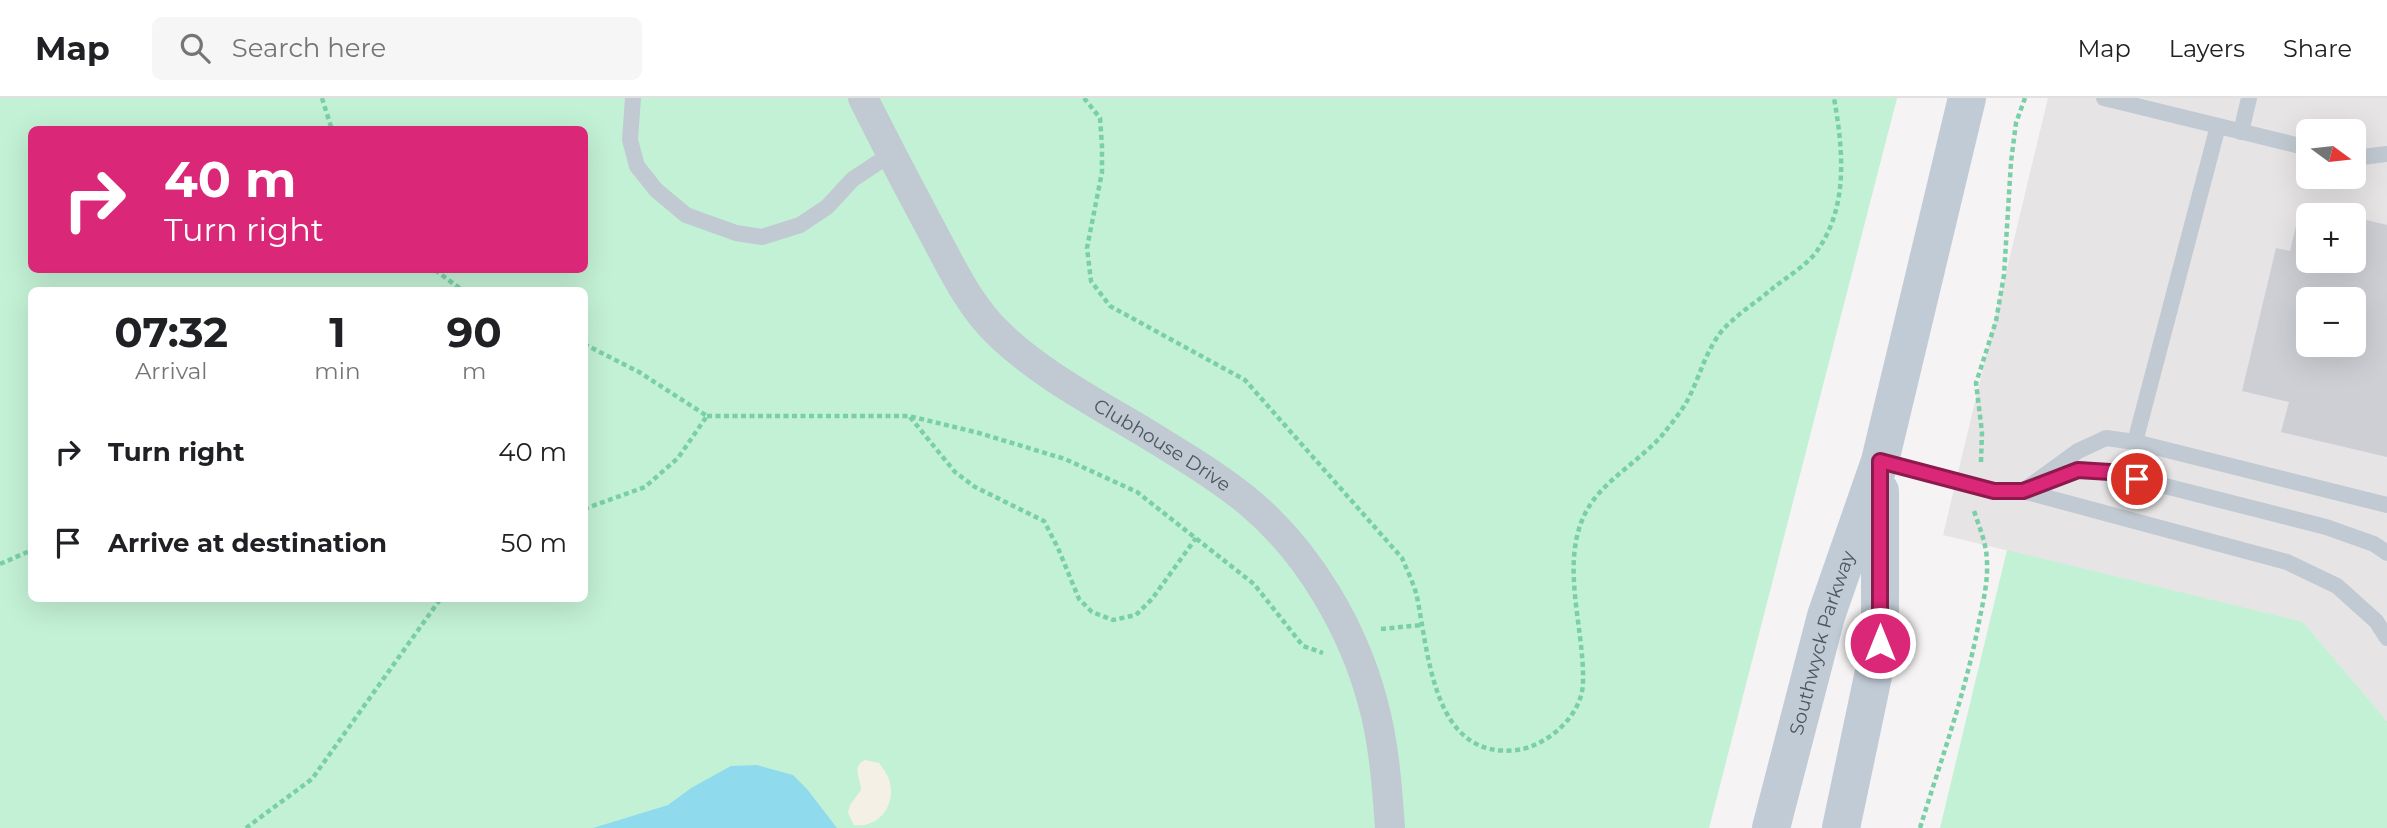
<!DOCTYPE html>
<html lang="en">
<head>
<meta charset="utf-8">
<style>
	body { margin:0; font-family:Montserrat,sans-serif; background:#f6f6f6; color:#202124; height:100vh; display:flex; flex-direction:column; font-size:26px; white-space:nowrap }
	* { box-sizing:border-box; margin:0 }
	p { font-size:23px; color:#757577 }
	.icon { flex:none; width:38px; height:38px; fill:none; stroke:currentColor; stroke-width:2; stroke-linecap:round; stroke-linejoin:round }
	.map { position:relative; flex:1; overflow:hidden }
	.side { position:absolute; left:28px; top:189px; width:560px; height:315px; display:flex; flex-direction:column; background:#fff; border-radius:10px; box-shadow:0 7px 28px #0002 }
	.side>* { flex:none }
	.banner { position:absolute; left:28px; top:28px; width:560px; height:147px; border-radius:10px; box-shadow:0 7px 28px #0002; background:#db2777; color:#fff; overflow:hidden }
	.needle { width:46px; rotate:105deg }
	.fabs { position:absolute; left:2296px; top:21px; display:grid; gap:14px }
	.fabs a { display:grid; place-items:center; width:70px; height:70px; border-radius:10px; background:#fff; box-shadow:0 7px 28px #0002; font-size:35px }
	.pin { position:absolute; display:grid; place-items:center; width:60px; height:60px; color:#fff; margin:-30px; border:4px solid #fff; border-radius:50%; box-shadow:0 2px 7px #0007 }
	.me { position:absolute; width:77px; margin:-38px; rotate:0deg; stroke-linejoin:round; filter:drop-shadow(0 0 5px #0008) }
	.turn { display:flex; align-items:center; gap:24px; height:147px; padding:0 21px; font-size:32px }
	.turn .icon { width:91px; height:91px; stroke-width:2.5 }
	.turn b { display:block; font-size:49px; line-height:60px }
	.eta { display:flex; justify-content:space-evenly; align-items:center; height:119px; text-align:center }
	.eta b { font-size:42px; font-weight:700; line-height:49px }
	ul { padding:0; list-style:none }
	li { display:flex; align-items:center; gap:21px; height:91px; padding:0 21px }
	li div { flex:1 }
	li b { display:block; font-size:26px }
	li em { font-style:normal }
	header { display:flex; align-items:center; gap:42px; box-sizing:border-box; height:98px; padding:0 35px; background:#fff; border-bottom:2px solid #e0e0e0 }
	header strong { font-size:33px }
	nav { display:flex; gap:38px; margin-inline-start:auto; font-size:24px }
	.search { width:490px; height:63px; background:#f6f6f6; display:flex; align-items:center; gap:18px; box-sizing:border-box; padding:0 24px; border-radius:10px; color:#757577; font-size:26px }
	.map>svg:first-child { display:block }
</style>
</head>
<body>
<header>
<strong>Map</strong>
<div class="search"><svg class="icon" aria-label="search" viewBox="0 0 24 24"><circle cx="10" cy="10" r="6"/><path d="M15 15l6 6"/></svg>Search here</div>
<nav><a>Map</a><a>Layers</a><a>Share</a></nav>
</header>
<div class="map">
<svg width="2387" height="730" viewBox="0 0 2387 730">
	<rect width="100%" height="100%" fill="#f5f3f3"/>
	<path fill="#e6e4e5" fill-rule="evenodd" d="M2048,0H2387V623L2303,524L1943,437ZM2308,33H2354V79H2308ZM2308,117H2354V163H2308ZM2308,201H2354V247H2308Z"/>
	<g fill="#c3f1d5" fill-rule="evenodd">
		<path d="M0,0H1897L1709,730H0ZM32,32H584V172H32ZM32,192H584V500H32Z"/>
		<path d="M2007,452L2303,524L2387,623V730H1940Z"/>
	</g>
	<path fill="#f5f0e5" d="M865,662L879,665C883,671 889,678 890,685C895,708 879,730 854,727L848,715L850,707L861,692C861,681 851,668 865,662Z"/>
	<path fill="#90daee" d="M757,667L793,677L807,691L837,730H593L668,707L691,690L731,668Z"/>
	<path fill="#cdcfd5" fill-rule="evenodd" d="M2301,107L2341,116L2308,117V163H2354V119L2387,127V359L2281,334L2289,304L2242,293L2276,150L2290,153ZM2308,201H2354V247H2308Z"/>
	<g fill="none" stroke-linecap="round" stroke-linejoin="round">
		<g stroke="#7ad0a6" stroke-width="4.5" stroke-dasharray="5 3.5" stroke-linecap="butt">
			<path d="M322,0L332,32"/>
			<path d="M1084,0L1100,20L1102,48V74L1087,150L1091,183L1110,208L1245,282L1402,460C1407,472 1414,486 1417,499C1429,557 1433,662 1517,652C1547,648 1582,618 1583,585C1585,526 1554,452 1595,400C1614,376 1644,359 1664,335C1671,326 1680,315 1686,305C1699,282 1704,256 1721,234C1734,218 1757,204 1773,190C1787,179 1807,167 1817,153C1849,108 1843,51 1834,0"/>
			<path d="M435,172L462,192"/>
			<path d="M584,246L639,274L707,318L678,360L645,389L584,411"/>
			<path d="M707,318H909L979,335L1065,361L1137,394L1254,486L1303,548L1323,555"/>
			<path d="M910,319L955,374L975,389L1044,423L1058,450L1079,501L1092,514L1113,522L1136,517L1152,501L1196,440"/>
			<path d="M1981,364L1982,334L1976,285L1996,223L2004,177L2011,64L2016,25L2025,0"/>
			<path d="M0,466L32,452"/>
			<path d="M1381,531L1422,527"/>
			<path d="M246,730L312,681L441,500"/>
			<path d="M1920,730C1940,665 1963,602 1977,534C1981,512 1988,488 1987,465C1987,447 1980,431 1974,413"/>
		</g>
		<g stroke="#c1cad2" stroke-width="16">
			<path d="M633,0L630,42L637,68L656,92L686,117L736,135L762,139L800,127L827,109L853,81L891,56"/>
			<path d="M2104,0L2308,50"/>
			<path d="M2241,34L2249,0"/>
			<path d="M2354,60L2387,56"/>
			<path d="M2135,344L2218,28"/>
			<path d="M1880,363L1994,393H2023L2287,464L2337,488L2376,523L2387,540"/>
			<path d="M2045,385L2078,372L2110,374L2326,429L2374,446L2387,455"/>
			<path d="M2023,393L2078,353L2106,340L2135,344L2387,407"/>
		</g>
		<path stroke="#c1cad2" stroke-width="30" id="s1" d="M863,0C885,44 908,88 931,131C951,168 969,208 1000,237C1044,279 1102,308 1154,340C1186,360 1220,380 1250,405C1309,455 1353,530 1373,605C1384,645 1387,688 1390,730"/>
		<g stroke="#c1cbd6" stroke-width="38">
			<path id="s2" d="M1771,730L1826,518L1880,363L1967,0"/>
			<path d="M1841,730L1880,545V393"/>
		</g>
	</g>
	<g fill="none" stroke-linecap="round" stroke-linejoin="round">
		<defs>
			<path id="route" d="M1880,545V363L1994,393H2023L2078,372L2110,374L2137,381"/>
		</defs>
		<use href="#route" stroke="#8e194d" stroke-width="18"/>
		<use href="#route" stroke="#db2777" stroke-width="12"/>
	</g>
	<g text-anchor="middle" stroke-width="7" stroke-linejoin="round" paint-order="stroke">
		<g font-size="19" fill="#4a5661" stroke="#fff">
			<text dy="7" stroke="none"><textPath href="#s1" startOffset="471">Clubhouse Drive</textPath></text>
			<text dy="7" stroke="none"><textPath href="#s2" startOffset="192">Southwyck Parkway</textPath></text>
		</g>
	</g>
</svg>
<div class="fabs">
<a><svg class="needle" viewBox="-14 -14 28 28"><path d="M0-13l5 13h-10z" fill="#e53935"/><path d="M0 13l5-13h-10z" fill="#757577"/></svg></a>
<a>+</a>
<a>−</a>
</div>
<div class="pin" style="left:2137px;top:381px;background:#d93025"><svg class="icon" aria-label="arrive" viewBox="0 0 24 24"><path d="M6 21V4h12l-3 4 3 4H6"/></svg></div>
<svg class="me" style="left:1880px;top:545px" viewBox="-20 -20 40 40"><circle r="17" fill="#db2777" stroke="#fff" stroke-width="3"/><path d="M0-11L8 9 0 5-8 9z" fill="#fff"/></svg>
<div class="banner">
<div class="turn"><svg class="icon" aria-label="right" viewBox="0 0 24 24"><path d="M7 20v-9h11M14 6l5 5-5 5"/></svg><div><b>40 m</b>Turn right</div></div>
</div>
<section class="side">
<div class="eta">
<div><b>07:32</b><p>Arrival</p></div>
<div><b>1</b><p>min</p></div>
<div><b>90</b><p>m</p></div>
</div>
<ul>
<li><svg class="icon" aria-label="right" viewBox="0 0 24 24"><path d="M7 20v-9h11M14 6l5 5-5 5"/></svg><div><b>Turn right</b></div><em>40 m</em></li>
<li><svg class="icon" aria-label="arrive" viewBox="0 0 24 24"><path d="M6 21V4h12l-3 4 3 4H6"/></svg><div><b>Arrive at destination</b></div><em>50 m</em></li>
</ul>
</section>
</div>
</body>
</html>
